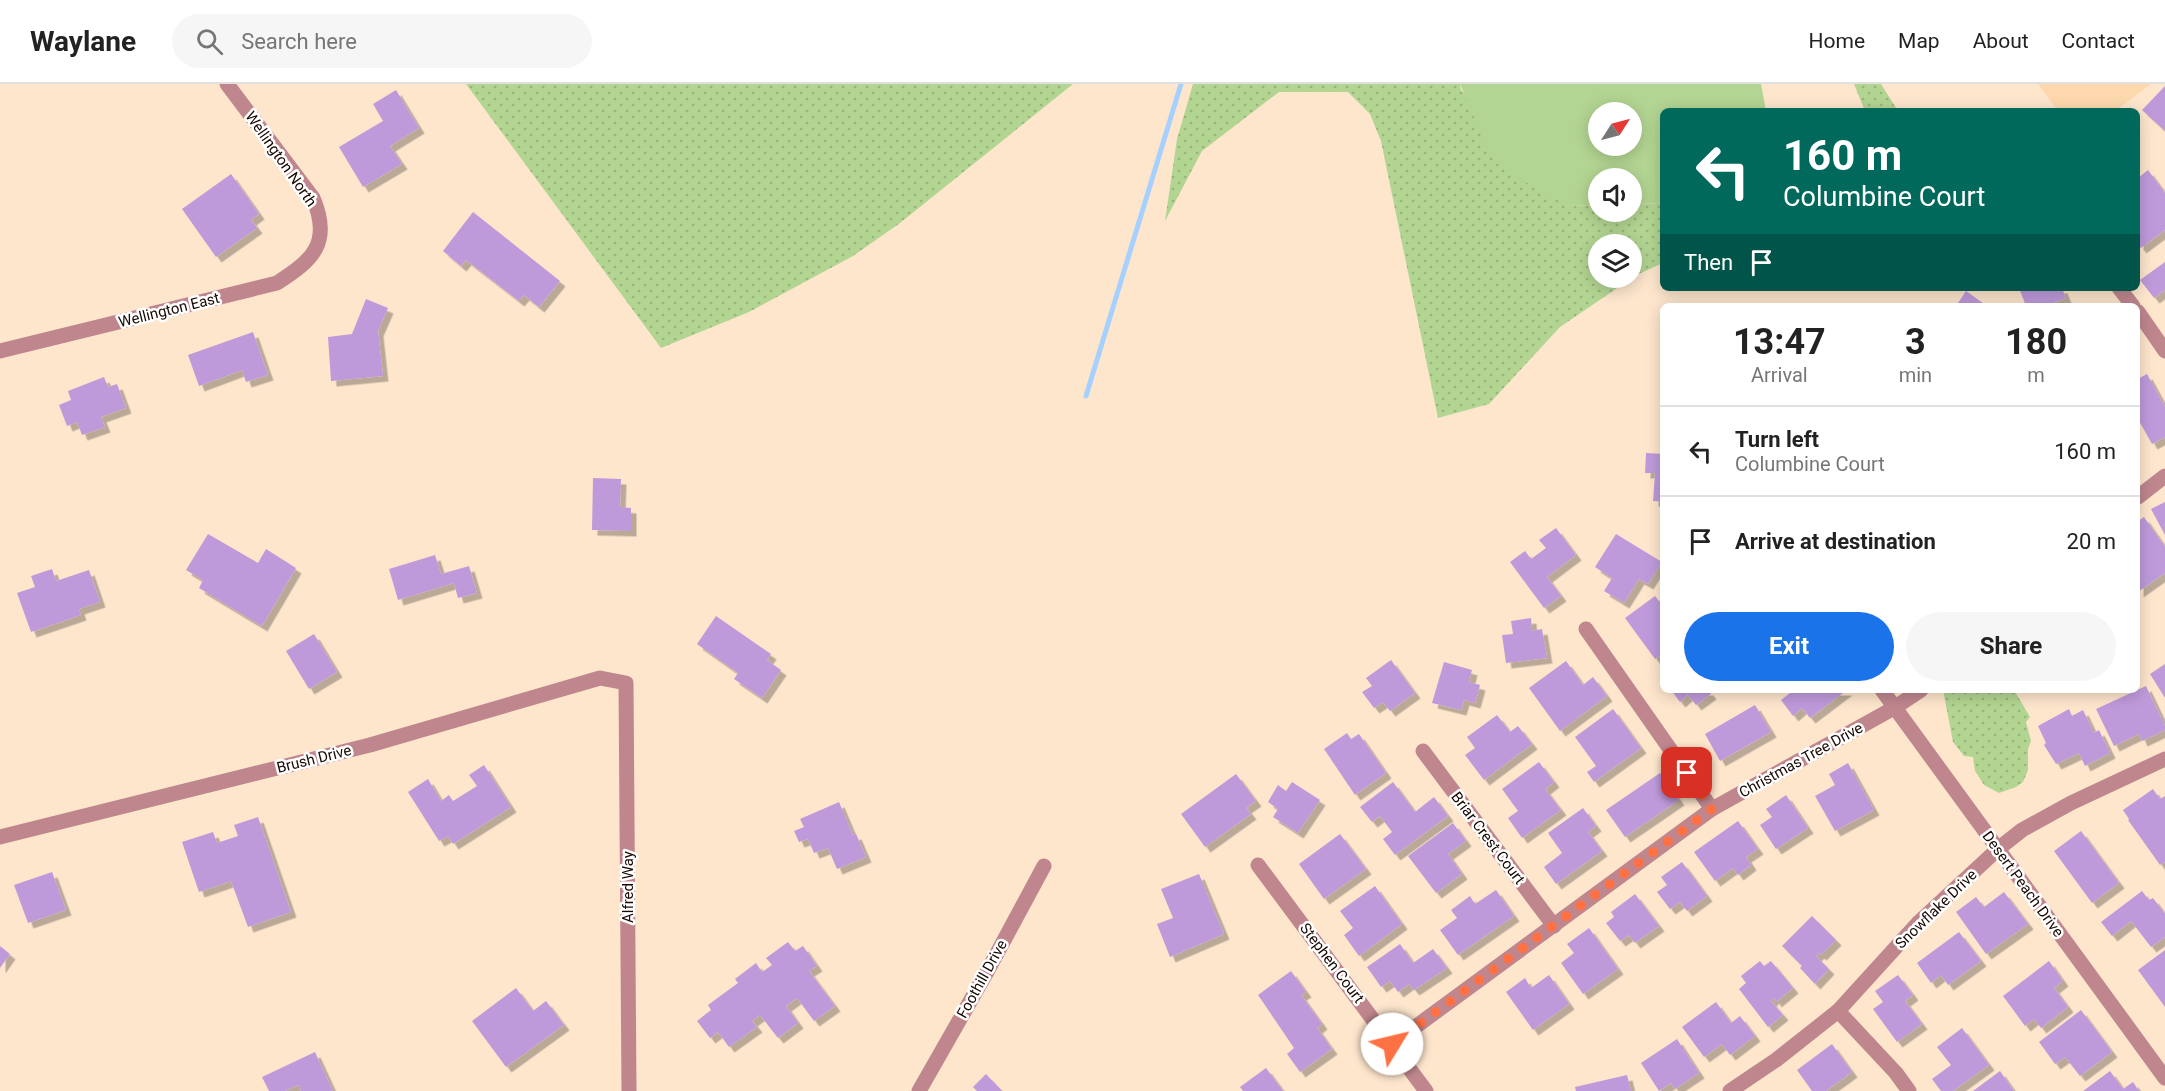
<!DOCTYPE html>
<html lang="en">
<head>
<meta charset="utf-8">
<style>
	body { margin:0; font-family:Roboto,sans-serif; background:#f6f6f6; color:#222; height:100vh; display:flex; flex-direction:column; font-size:22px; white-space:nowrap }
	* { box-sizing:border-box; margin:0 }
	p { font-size:20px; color:#767676 }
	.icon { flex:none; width:33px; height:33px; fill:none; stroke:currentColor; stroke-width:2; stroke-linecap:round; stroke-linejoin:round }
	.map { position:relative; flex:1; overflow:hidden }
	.drawer { position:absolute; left:1660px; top:219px; width:480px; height:390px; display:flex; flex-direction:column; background:#fff; border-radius:9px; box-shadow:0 3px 15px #0003 }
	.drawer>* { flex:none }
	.hud { position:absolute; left:1660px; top:24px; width:480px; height:183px; border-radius:9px; box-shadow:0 3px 15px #0003; background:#00695c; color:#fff; overflow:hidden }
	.needle { width:39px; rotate:54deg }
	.tools { position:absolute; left:1588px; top:18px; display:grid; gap:12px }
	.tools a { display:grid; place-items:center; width:54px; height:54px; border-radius:50%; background:#fff; box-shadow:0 3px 15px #0003; font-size:30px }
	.pin { position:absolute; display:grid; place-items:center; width:51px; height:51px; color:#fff; margin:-26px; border-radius:12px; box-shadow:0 3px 9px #0006 }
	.me { position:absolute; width:66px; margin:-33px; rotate:54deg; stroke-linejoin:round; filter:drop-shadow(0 0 4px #0008) }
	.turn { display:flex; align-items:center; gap:21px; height:126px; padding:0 24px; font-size:27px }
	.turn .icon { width:78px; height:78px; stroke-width:2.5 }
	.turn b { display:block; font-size:42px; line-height:51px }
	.then { display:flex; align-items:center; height:57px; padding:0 24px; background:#0003; gap:12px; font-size:22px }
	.eta { display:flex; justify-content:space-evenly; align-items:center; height:102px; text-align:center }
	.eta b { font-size:36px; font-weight:700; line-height:42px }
	.primary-button { display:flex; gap:12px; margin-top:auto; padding:12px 24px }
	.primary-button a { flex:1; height:69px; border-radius:36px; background:#1a73e8; color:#fff; font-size:24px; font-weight:700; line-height:69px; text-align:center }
	.primary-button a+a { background:#f6f6f6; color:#222 }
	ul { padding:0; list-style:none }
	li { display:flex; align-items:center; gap:18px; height:90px; padding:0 24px; border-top:2px solid #e0e0e0 }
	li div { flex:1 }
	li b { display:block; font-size:22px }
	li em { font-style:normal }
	header { display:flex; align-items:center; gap:36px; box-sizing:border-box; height:84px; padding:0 30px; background:#fff; border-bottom:2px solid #e0e0e0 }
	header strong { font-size:28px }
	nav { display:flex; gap:33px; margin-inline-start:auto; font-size:21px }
	.search { width:420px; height:54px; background:#f6f6f6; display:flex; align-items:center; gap:15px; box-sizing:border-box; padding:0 21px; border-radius:33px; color:#767676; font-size:22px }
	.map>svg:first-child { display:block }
</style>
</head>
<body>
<header>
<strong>Waylane</strong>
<div class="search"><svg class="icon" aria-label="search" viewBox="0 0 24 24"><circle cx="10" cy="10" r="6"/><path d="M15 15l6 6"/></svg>Search here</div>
<nav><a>Home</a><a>Map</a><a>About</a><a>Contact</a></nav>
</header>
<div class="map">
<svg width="2165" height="1007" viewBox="0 0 2165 1007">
	<defs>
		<pattern id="grass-dots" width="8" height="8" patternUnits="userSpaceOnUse" patternTransform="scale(1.5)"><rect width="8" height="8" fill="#b3d592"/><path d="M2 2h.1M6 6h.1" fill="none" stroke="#99b57c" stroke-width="1.8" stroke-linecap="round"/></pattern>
		<filter id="shadow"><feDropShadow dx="5.5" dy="5.5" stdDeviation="0" flood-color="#0004"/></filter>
	</defs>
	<rect width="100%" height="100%" fill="#fee6cd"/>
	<path fill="#fed8ad" d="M2038,0H2151L2115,27H2058Z"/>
	<g fill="url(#grass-dots)">
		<path d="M466,0H1073L900,139L853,172L749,228L661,264Z"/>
		<path d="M1193,0H1460L1461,6L1568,122L1599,121V128H1632V120L1663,119V179L1632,193V160H1599V194H1632L1560,243L1489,320L1438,334L1381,57L1370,30L1348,8H1279L1202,67L1165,137L1177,55Z"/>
		<path d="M1854,0H1881L1898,27H1865Z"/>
		<path d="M1943,606H2014L2030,633L2026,638L2031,657L2028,665V686L2023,698L2016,703L1999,709L1984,701L1975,687L1973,673L1964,672L1953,658Z"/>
	</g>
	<path fill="#b3d592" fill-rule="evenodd" d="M1460,0H1761L1766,27H1664L1663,119L1632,120V94H1599V121L1568,122L1527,99L1489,69ZM1599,28H1632V62H1599Z"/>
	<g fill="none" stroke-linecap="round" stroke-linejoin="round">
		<path stroke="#a6d1ff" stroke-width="5" d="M1086,312L1181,0"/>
	</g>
	<g fill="#be9ada" filter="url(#shadow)">
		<path d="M2165,2V47L2142,26Z"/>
		<path d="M396,6L419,44L390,62L402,80L363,103L339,63L383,37L373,20Z"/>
		<path d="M2148,86L2165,109V146L2141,164L2138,160V94Z"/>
		<path d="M231,90L259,130L251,136L257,144L216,173L182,125Z"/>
		<path d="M473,128L560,197L539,223L524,211L519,217L466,176L461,182L443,167Z"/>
		<path d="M2165,178V206L2154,214L2140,196Z"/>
		<path d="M2019,204H2062L2066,214L2046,222H2026Z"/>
		<path d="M1966,207L1987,222H1956Z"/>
		<path d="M366,215L388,224L378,247L383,292L331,297L328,253L352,250Z"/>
		<path d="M253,248L268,291L246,298L242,286L199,302L188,271Z"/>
		<path d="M2147,290L2165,323V353L2152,360L2138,335V295Z"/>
		<path d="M104,293L108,303L117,300L126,324L101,333L105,343L82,351L77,338L67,342L59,321L71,316L68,307Z"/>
		<path d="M1646,369L1664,370V418L1653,417L1655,389H1645Z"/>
		<path d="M593,394L621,395L620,423L631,424V447L592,446Z"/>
		<path d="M2165,418V451L2151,425Z"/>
		<path d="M2144,433L2165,463V489L2138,508V437Z"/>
		<path d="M1556,444L1576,471L1547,493L1561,512L1544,524L1510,478L1525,467L1531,475L1546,464L1539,456Z"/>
		<path d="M208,450L258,479L266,465L296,484L262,542L199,504L203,496L186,486Z"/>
		<path d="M1616,450L1662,478L1648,500L1639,495L1624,519L1604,507L1612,494L1595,483Z"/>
		<path d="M435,471L441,490L469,482L477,509L458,514L454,499L398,516L389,485Z"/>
		<path d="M52,485L56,497L89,486L100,518L79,525L81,531L31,548L17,509L35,503L31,492Z"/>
		<path d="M1655,512L1664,523V569L1655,575L1625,534Z"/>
		<path d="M716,532L771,570L767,576L781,586L762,614L734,595L738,589L697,560Z"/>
		<path d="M1531,534L1532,547L1542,545L1547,574L1506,579L1502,551L1513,550L1511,537Z"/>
		<path d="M314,550L337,588L309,605L286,567Z"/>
		<path d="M1391,576L1415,609L1390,627L1383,618L1374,624L1362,608L1372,602L1366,594Z"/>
		<path d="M1566,577L1583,601L1593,593L1607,612L1560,647L1529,604Z"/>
		<path d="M1444,578L1472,586L1469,598L1480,601L1475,619L1464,616L1461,626L1432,619Z"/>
		<path d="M2165,580V614L2150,590Z"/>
		<path d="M2146,602L2165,642V646L2142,657L2139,650L2114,662L2096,625Z"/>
		<path d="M1671,606H1708L1711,610L1696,621L1688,611L1680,618Z"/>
		<path d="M1794,606H1847L1810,634L1802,624L1793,632L1781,616Z"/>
		<path d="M1755,621L1771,648L1720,677L1705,650Z"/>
		<path d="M1613,625L1641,664L1594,698L1587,688L1596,682L1575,653Z"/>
		<path d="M2069,625L2072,632L2083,626L2094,649L2099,646L2110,669L2085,682L2079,669L2056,680L2044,661L2046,659L2038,642Z"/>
		<path d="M1497,631L1510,648L1518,642L1532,660L1484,696L1465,671L1475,664L1467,653Z"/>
		<path d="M1347,649L1351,655L1359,650L1386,689L1355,711L1324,665Z"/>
		<path d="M1539,678L1554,698L1545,705L1561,726L1522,754L1508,734L1518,727L1502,705Z"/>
		<path d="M1848,679L1874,726L1835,747L1815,712L1835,701L1829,690Z"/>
		<path d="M484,681L511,723L453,760L448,752L439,757L408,708L428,695L441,717L449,711L453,717L477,702L469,691Z"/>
		<path d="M1660,689L1679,716L1625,753L1606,726Z"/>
		<path d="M1236,690L1256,717L1246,724L1251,730L1205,763L1181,730Z"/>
		<path d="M1292,698L1320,716L1298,749L1273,733L1278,725L1268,718L1278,701L1286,707Z"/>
		<path d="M1393,698L1415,728L1434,713L1448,732L1395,771L1383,755L1392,748L1380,732L1372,738L1360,723Z"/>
		<path d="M2153,705L2160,715L2165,712V778L2160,781L2128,736L2129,735L2123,726Z"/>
		<path d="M1786,711L1808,744L1776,765L1760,741L1772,733L1766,725Z"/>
		<path d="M839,718L853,751L856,750L866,773L837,785L828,764L814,769L808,755L799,758L794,747L804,743L800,735Z"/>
		<path d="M1583,724L1596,742L1588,748L1602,767L1556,800L1544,783L1562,769L1548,749Z"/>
		<path d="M258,733L291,828L248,843L231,797L199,808L182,758L213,748L217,759L238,752L234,741Z"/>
		<path d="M1738,737L1758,765L1746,773L1751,781L1738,791L1733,784L1715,797L1694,768Z"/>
		<path d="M1453,739L1466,757L1448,770L1462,790L1436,809L1408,772Z"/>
		<path d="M2081,747L2119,799L2092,819L2054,767Z"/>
		<path d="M1340,750L1366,785L1324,815L1299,780Z"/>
		<path d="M1682,778L1707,812L1687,827L1680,818L1670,825L1657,808L1667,801L1661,793Z"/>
		<path d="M52,788L66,826L28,839L14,801Z"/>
		<path d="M1199,790L1224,850L1170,873L1157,840L1173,834L1161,805Z"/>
		<path d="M1375,802L1402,840L1359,872L1344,851L1353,844L1340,827Z"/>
		<path d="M1496,806L1514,832L1458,871L1440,846L1457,834L1451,826L1470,812L1475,820Z"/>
		<path d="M2142,807L2149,816L2153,814L2165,830V853L2151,863L2131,837L2112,852L2101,838Z"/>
		<path d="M2004,808L2028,840L1986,870L1956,828L1976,813L1984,823Z"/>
		<path d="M1635,810L1659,842L1635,859L1629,851L1620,857L1606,839L1614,833L1611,828Z"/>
		<path d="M1812,832L1836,856L1821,871L1819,869L1816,872L1829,885L1815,900L1800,884L1802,882L1782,862Z"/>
		<path d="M1589,844L1618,885L1583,910L1561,879L1574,869L1567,860Z"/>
		<path d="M1959,848L1981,877L1948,901L1941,891L1931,899L1917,879Z"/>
		<path d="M788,858L795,867L803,862L817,882L809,887L835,922L814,937L797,914L786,922L798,939L778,954L760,931L752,937L757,943L729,963L718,948L710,954L697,937L711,926L708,921L738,899L735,895L756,879L762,888L772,881L766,874Z"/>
		<path d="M1400,860L1413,879L1433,865L1447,884L1414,906L1409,900L1398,908L1390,897L1381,903L1367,883Z"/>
		<path d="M0,862L10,870L0,884Z"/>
		<path d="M2165,866V923L2138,886Z"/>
		<path d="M1760,877L1764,882L1771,877L1793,904L1776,918L1774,914L1771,917L1783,931L1768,943L1739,905L1746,899L1741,892Z"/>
		<path d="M2049,877L2063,897L2054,904L2068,923L2041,944L2034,935L2025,942L2003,912Z"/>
		<path d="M1291,887L1306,908L1301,911L1322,940L1317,944L1332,965L1300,988L1287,970L1294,964L1258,911Z"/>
		<path d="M1549,891L1569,920L1533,946L1506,908L1525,894L1531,904Z"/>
		<path d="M1898,891L1913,911L1905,917L1922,940L1897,958L1873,925L1883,918L1875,907Z"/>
		<path d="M516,904L533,927L546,917L564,941L506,983L472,937Z"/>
		<path d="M1716,918L1731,939L1740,932L1755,952L1730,971L1722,960L1704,973L1682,943Z"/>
		<path d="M2081,926L2112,968L2080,992L2065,973L2055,980L2039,958Z"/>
		<path d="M1962,944L1989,981L1953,1007H1941L1932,995L1951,981L1937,963Z"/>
		<path d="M1677,955L1699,989L1675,1005L1671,999L1659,1007L1641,979Z"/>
		<path d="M1832,960L1852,988L1826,1007H1812L1797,986Z"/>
		<path d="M315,968L333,1007H301L298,1001L285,1007H269L262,993Z"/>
		<path d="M1266,984L1283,1007H1243L1240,1003Z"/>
		<path d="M2000,987L2014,1007H1973Z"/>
		<path d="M2110,987L2123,1005L2133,998L2139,1007H2083Z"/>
		<path d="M986,990L1002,1007H977L973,1003Z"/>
		<path d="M1627,991L1631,1007H1576L1575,1003Z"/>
	</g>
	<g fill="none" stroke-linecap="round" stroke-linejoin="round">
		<g stroke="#bf868e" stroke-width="15">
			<path d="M2119,204L2133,222"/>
			<path d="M2138,228L2165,267"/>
			<path d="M0,267L277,199C313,176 332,159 313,114L227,0"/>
			<path d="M2138,413L2165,392"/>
			<path d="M1586,545L1712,725"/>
			<path d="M1882,606L2165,994"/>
			<path d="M1423,667L1554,842"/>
			<path d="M0,753L370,661L600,594L626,599L629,1007"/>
			<path d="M1258,781L1426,1007"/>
			<path d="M1838,927L1896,989L1909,1007"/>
			<path d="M1392,960L1712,725L1894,624L1921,606"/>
			<path d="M919,1007L988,886L1044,782"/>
			<path d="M1730,1007L1776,976L1838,927L1918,839L1998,765L2022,746L2071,719L2165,675"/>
		</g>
	</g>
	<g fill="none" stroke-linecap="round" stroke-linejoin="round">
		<path stroke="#ff7043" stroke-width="10" stroke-dasharray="0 18" d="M1392,960L1712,725L1687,689"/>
	</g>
	<g text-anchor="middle" stroke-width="5" stroke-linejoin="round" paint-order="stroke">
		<g font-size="15" fill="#170800" stroke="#fff">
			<text transform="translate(281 75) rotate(55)" y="5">Wellington North</text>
			<text transform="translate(169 226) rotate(-14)" y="5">Wellington East</text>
			<text transform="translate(314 675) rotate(-14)" y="5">Brush Drive</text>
			<text transform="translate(1801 676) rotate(-29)" y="5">Christmas Tree Drive</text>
			<text transform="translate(1488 754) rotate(53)" y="5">Briar Crest Court</text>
			<text transform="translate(2023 800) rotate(54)" y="5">Desert Peach Drive</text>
			<text transform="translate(628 803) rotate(-90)" y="5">Alfred Way</text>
			<text transform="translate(1936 825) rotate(-44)" y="5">Snowflake Drive</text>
			<text transform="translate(1332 879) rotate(53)" y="5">Stephen Court</text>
			<text transform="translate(982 895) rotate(-61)" y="5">Foothill Drive</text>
		</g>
	</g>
</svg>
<div class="tools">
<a><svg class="needle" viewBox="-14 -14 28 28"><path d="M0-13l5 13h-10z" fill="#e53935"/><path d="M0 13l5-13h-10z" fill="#767676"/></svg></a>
<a><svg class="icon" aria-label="sound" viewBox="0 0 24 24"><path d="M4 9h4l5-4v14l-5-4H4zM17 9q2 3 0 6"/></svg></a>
<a><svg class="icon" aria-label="layers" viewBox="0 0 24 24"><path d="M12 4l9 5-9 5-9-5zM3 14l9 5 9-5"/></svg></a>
</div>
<div class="pin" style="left:1687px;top:689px;background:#d93025"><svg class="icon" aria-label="arrive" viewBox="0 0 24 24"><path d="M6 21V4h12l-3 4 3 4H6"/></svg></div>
<svg class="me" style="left:1392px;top:960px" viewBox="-20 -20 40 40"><circle r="19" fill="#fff"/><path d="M0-13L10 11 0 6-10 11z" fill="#ff7043"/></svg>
<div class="hud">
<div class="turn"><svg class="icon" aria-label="left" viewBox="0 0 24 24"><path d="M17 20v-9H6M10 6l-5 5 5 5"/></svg><div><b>160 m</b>Columbine Court</div></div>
<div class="then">Then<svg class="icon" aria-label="arrive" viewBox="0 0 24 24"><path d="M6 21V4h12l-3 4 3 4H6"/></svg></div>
</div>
<section class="drawer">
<div class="eta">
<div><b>13:47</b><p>Arrival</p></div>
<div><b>3</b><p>min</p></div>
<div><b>180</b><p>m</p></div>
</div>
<ul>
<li><svg class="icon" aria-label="left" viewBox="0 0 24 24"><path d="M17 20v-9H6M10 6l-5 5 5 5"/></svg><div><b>Turn left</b><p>Columbine Court</p></div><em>160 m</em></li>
<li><svg class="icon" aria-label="arrive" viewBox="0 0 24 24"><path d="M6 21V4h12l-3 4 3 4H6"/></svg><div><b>Arrive at destination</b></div><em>20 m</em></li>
</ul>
<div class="primary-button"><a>Exit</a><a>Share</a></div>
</section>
</div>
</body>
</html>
